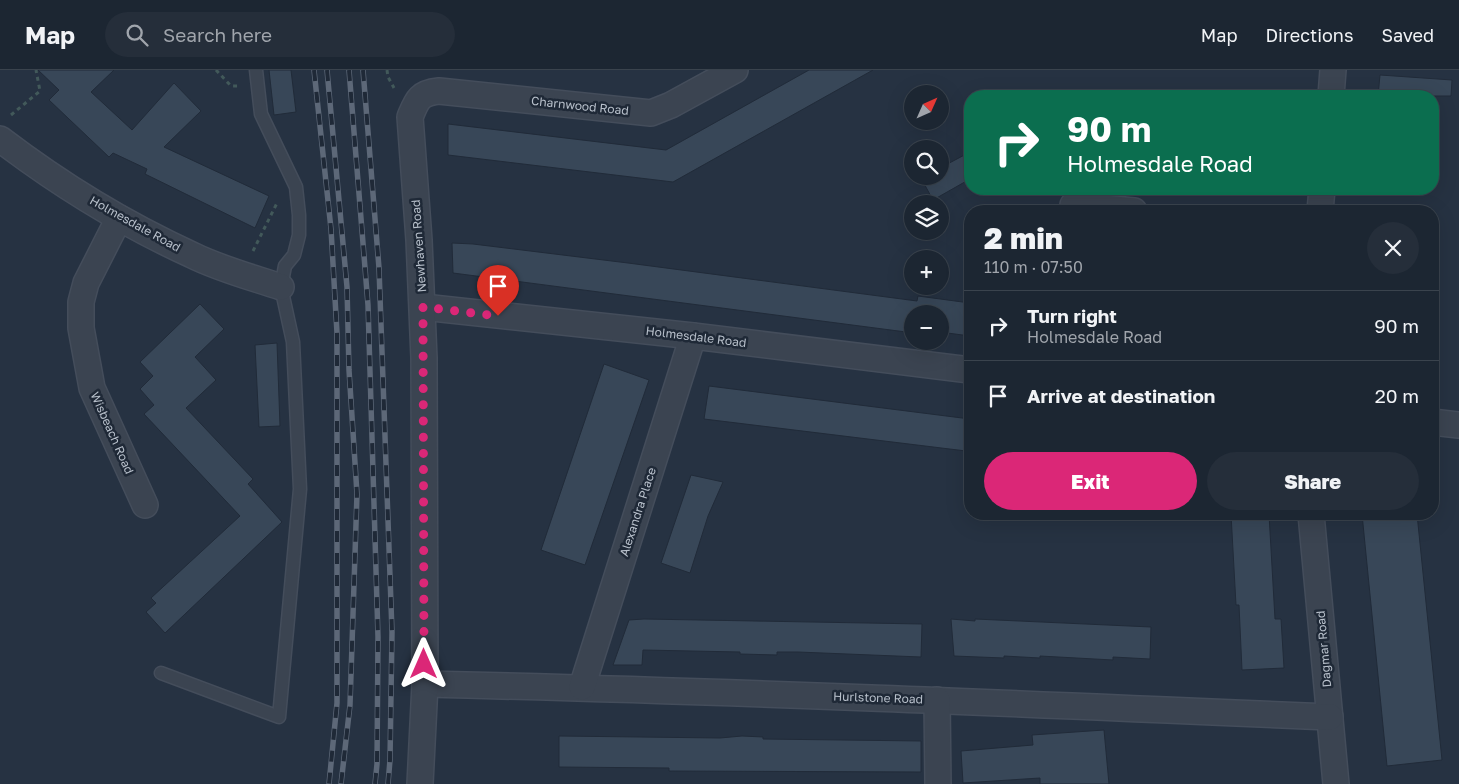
<!DOCTYPE html>
<html lang="en">
<head>
<meta charset="utf-8">
<style>
	body { margin:0; font-family:"Golos Text",sans-serif; background:#252e3a; color:#f1f3f6; height:100vh; display:flex; flex-direction:column; font-size:19px; white-space:nowrap }
	* { box-sizing:border-box; margin:0 }
	p { font-size:16px; color:#a0a5ac }
	.icon { flex:none; width:28px; height:28px; fill:none; stroke:currentColor; stroke-width:2; stroke-linecap:round; stroke-linejoin:round }
	.map { position:relative; flex:1; overflow:hidden }
	.panel { position:absolute; left:964px; top:135px; width:475px; height:315px; display:flex; flex-direction:column; background:#1c2632; border-radius:20px; box-shadow:0 5px 20px #0002,0 0 0 1px #3a434d }
	.panel>* { flex:none }
	.banner { position:absolute; left:964px; top:20px; width:475px; height:105px; border-radius:20px; box-shadow:0 5px 20px #0002,0 0 0 1px #3a434d; background:#0b6e4f; color:#fff; overflow:hidden }
	.needle { width:32px; rotate:45deg }
	.controls { position:absolute; left:904px; top:15px; display:grid; gap:10px }
	.controls a { display:grid; place-items:center; width:45px; height:45px; border-radius:50%; background:#1c2632; box-shadow:0 5px 20px #0002,0 0 0 1px #3a434d; font-size:25px }
	.pin { position:absolute; display:grid; place-items:center; width:42px; height:42px; color:#fff; margin:-51px -21px; border-radius:50% 50% 50% 0; rotate:-45deg; box-shadow:0 0 5px #0007 }
	.pin .icon { rotate:45deg }
	.me { position:absolute; width:55px; margin:-28px; rotate:0deg; stroke-linejoin:round; filter:drop-shadow(0 0 4px #0008) }
	.turn { display:flex; align-items:center; gap:18px; height:105px; padding:0 20px; font-size:22px }
	.turn .icon { width:65px; height:65px; stroke-width:2.5 }
	.turn b { display:block; font-size:35px; line-height:42px }
	.round { display:grid; place-items:center; flex:none; width:52px; height:52px; border-radius:26px; background:#252e3a }
	.summary { display:flex; align-items:center; justify-content:space-between; height:85px; padding:0 20px }
	h1 { font-size:30px; font-weight:800; line-height:38px }
	.primary-button { display:flex; gap:10px; margin-top:auto; padding:10px 20px }
	.primary-button a { flex:1; height:58px; border-radius:30px; background:#db2777; color:#fff; font-size:20px; font-weight:800; line-height:58px; text-align:center }
	.primary-button a+a { background:#252e3a; color:#f1f3f6 }
	ul { padding:0; list-style:none }
	li { display:flex; align-items:center; gap:15px; height:70px; padding:0 20px; border-top:1px solid #3a434d }
	li div { flex:1 }
	li b { display:block; font-size:19px }
	li em { font-style:normal }
	header { display:flex; align-items:center; gap:30px; box-sizing:border-box; height:70px; padding:0 25px; background:#1c2632; border-bottom:1px solid #3a434d }
	header strong { font-size:24px }
	nav { display:flex; gap:28px; margin-inline-start:auto; font-size:18px }
	.search { width:350px; height:45px; background:#252e3a; display:flex; align-items:center; gap:12px; box-sizing:border-box; padding:0 18px; border-radius:28px; color:#a0a5ac; font-size:19px }
	.map>svg:first-child { display:block }
</style>
</head>
<body>
<header>
<strong>Map</strong>
<div class="search"><svg class="icon" aria-label="search" viewBox="0 0 24 24"><circle cx="10" cy="10" r="6"/><path d="M15 15l6 6"/></svg>Search here</div>
<nav><a>Map</a><a>Directions</a><a>Saved</a></nav>
</header>
<div class="map">
<svg width="1459" height="714" viewBox="0 0 1459 714">
	<rect width="100%" height="100%" fill="#263242"/>
	<g fill="#384758" stroke="#212b39">
		<path d="M38,0H114L91,22L132,60L174,13L201,41L164,77L269,126L255,158L145,104L147,99L113,83L109,87L49,30L59,20Z"/>
		<path d="M269,0H291L296,42L274,45Z"/>
		<path d="M809,0H873L673,112L448,85V54L666,80Z"/>
		<path d="M1380,5L1452,10L1451,26H1378Z"/>
		<path d="M970,82V109L933,130L921,108L925,106H940V98Z"/>
		<path d="M452,173L473,174L628,193L917,231L918,226L970,233V266L940,262V244H912V258L907,257L906,262L453,203Z"/>
		<path d="M200,234L224,259L195,287L216,310L186,338L253,409L248,414L282,452L165,563L146,542L156,533L151,528L240,446L144,344L154,335L140,319L153,306L140,292Z"/>
		<path d="M277,273L280,356L259,357L255,275Z"/>
		<path d="M604,294L649,310L585,495L541,480Z"/>
		<path d="M709,316L970,349L966,381L704,349Z"/>
		<path d="M691,405L723,412L708,446L690,503L661,493Z"/>
		<path d="M1231,444H1269L1275,549H1281L1284,598L1242,600L1239,535H1236Z"/>
		<path d="M1362,444H1417L1442,690L1387,696Z"/>
		<path d="M644,549L922,554L921,587L798,582H777V585L740,584V582L643,580L642,595H613L629,550Z"/>
		<path d="M951,549L975,551V549L1151,557L1150,589L1113,587V590L1040,586V588L1004,586V588L954,586Z"/>
		<path d="M1104,660L1109,714H1040V708L963,713L961,681L1033,675L1032,665Z"/>
		<path d="M559,666L720,668L742,666L763,667V669L921,671V702L669,701V698L559,697Z"/>
	</g>
	<g fill="none" stroke-linecap="round" stroke-linejoin="round">
		<defs>
			<path id="service" d="M161,603L279,647L300,419L293,272L281,217L285,196L294,185L299,165V145L296,117L261,44L256,0"/>
			<g id="minor">
				<path d="M1331,26L1333,0"/>
				<path d="M0,69C59,114 124,154 192,185C220,199 251,207 281,217"/>
				<path d="M1073,135L1134,141"/>
				<path d="M1320,141L1322,119"/>
				<path d="M119,148L86,213L81,232V258L92,318L145,435"/>
				<path d="M423,237L693,266L970,300"/>
				<path d="M1432,352L1459,355"/>
				<path d="M1311,444L1336,714"/>
				<path d="M425,614C727,621 1029,634 1330,647"/>
				<path d="M582,617L693,266"/>
				<path d="M937,630L938,714"/>
				<path d="M420,714L425,614L424,288L419,170L410,47C417,30 419,23 439,21L651,43L671,35L735,0"/>
			</g>
		</defs>
		<use href="#service" stroke="#444d5b" stroke-width="15"/>
		<use href="#minor" stroke="#444d5b" stroke-width="28"/>
		<g stroke="#42595a" stroke-width="3" stroke-dasharray="4 4" stroke-linecap="butt">
			<path d="M216,0L231,16H238"/>
			<path d="M387,0L388,7L394,18"/>
			<path d="M11,45L40,21L36,0"/>
			<path d="M253,181L277,133"/>
		</g>
		<use href="#service" stroke="#3b4451" stroke-width="12"/>
		<use href="#minor" stroke="#3b4451" stroke-width="25"/>
		<defs>
			<g id="rail">
				<path d="M314,0L331,159L337,263V633L329,714"/>
				<path d="M327,0L347,217L349,300L357,424L350,635L341,714"/>
				<path d="M349,0L368,235L378,567L377,694L375,714"/>
				<path d="M363,0L379,198L392,562L390,690L388,714"/>
			</g>
		</defs>
		<use href="#rail" stroke="#5d6878" stroke-width="5.5"/>
		<use href="#rail" stroke="#1f2937" stroke-width="4" stroke-dasharray="11" stroke-linecap="butt"/>
	</g>
	<g fill="none" stroke-linecap="round" stroke-linejoin="round">
		<path stroke="#db2777" stroke-width="9" stroke-dasharray="0 16.2" d="M424,594L423,237L498,246"/>
	</g>
	<g text-anchor="middle" stroke-width="5" stroke-linejoin="round" paint-order="stroke">
		<g font-size="12" fill="#b8c0cb" stroke="#1f2937">
			<text transform="translate(580 36) rotate(6)" y="4">Charnwood Road</text>
			<text transform="translate(135 154) rotate(29)" y="4">Holmesdale Road</text>
			<text transform="translate(419 176) rotate(-94)" y="4">Newhaven Road</text>
			<text transform="translate(696 267) rotate(7)" y="4">Holmesdale Road</text>
			<text transform="translate(112 363) rotate(66)" y="4">Wisbeach Road</text>
			<text transform="translate(638 442) rotate(-72)" y="4">Alexandra Place</text>
			<text transform="translate(1324 579) rotate(-95)" y="4">Dagmar Road</text>
			<text transform="translate(878 628) rotate(2)" y="4">Hurlstone Road</text>
		</g>
	</g>
</svg>
<div class="controls">
<a><svg class="needle" viewBox="-14 -14 28 28"><path d="M0-13l5 13h-10z" fill="#e53935"/><path d="M0 13l5-13h-10z" fill="#a0a5ac"/></svg></a>
<a><svg class="icon" aria-label="search" viewBox="0 0 24 24"><circle cx="10" cy="10" r="6"/><path d="M15 15l6 6"/></svg></a>
<a><svg class="icon" aria-label="layers" viewBox="0 0 24 24"><path d="M12 4l9 5-9 5-9-5zM3 14l9 5 9-5"/></svg></a>
<a>+</a>
<a>−</a>
</div>
<div class="pin" style="left:498px;top:246px;background:#d93025"><svg class="icon" aria-label="arrive" viewBox="0 0 24 24"><path d="M6 21V4h12l-3 4 3 4H6"/></svg></div>
<svg class="me" style="left:424px;top:594px" viewBox="-20 -20 40 40"><path d="M0-17L14 15 0 8-14 15z" fill="#db2777" stroke="#fff" stroke-width="4"/></svg>
<div class="banner">
<div class="turn"><svg class="icon" aria-label="right" viewBox="0 0 24 24"><path d="M7 20v-9h11M14 6l5 5-5 5"/></svg><div><b>90 m</b>Holmesdale Road</div></div>
</div>
<section class="panel">
<div class="summary"><div><h1>2 min</h1><p>110 m · 07:50</p></div><a class="round"><svg class="icon" aria-label="close" viewBox="0 0 24 24"><path d="M6 6l12 12M18 6L6 18"/></svg></a></div>
<ul>
<li><svg class="icon" aria-label="right" viewBox="0 0 24 24"><path d="M7 20v-9h11M14 6l5 5-5 5"/></svg><div><b>Turn right</b><p>Holmesdale Road</p></div><em>90 m</em></li>
<li><svg class="icon" aria-label="arrive" viewBox="0 0 24 24"><path d="M6 21V4h12l-3 4 3 4H6"/></svg><div><b>Arrive at destination</b></div><em>20 m</em></li>
</ul>
<div class="primary-button"><a>Exit</a><a>Share</a></div>
</section>
</div>
</body>
</html>
